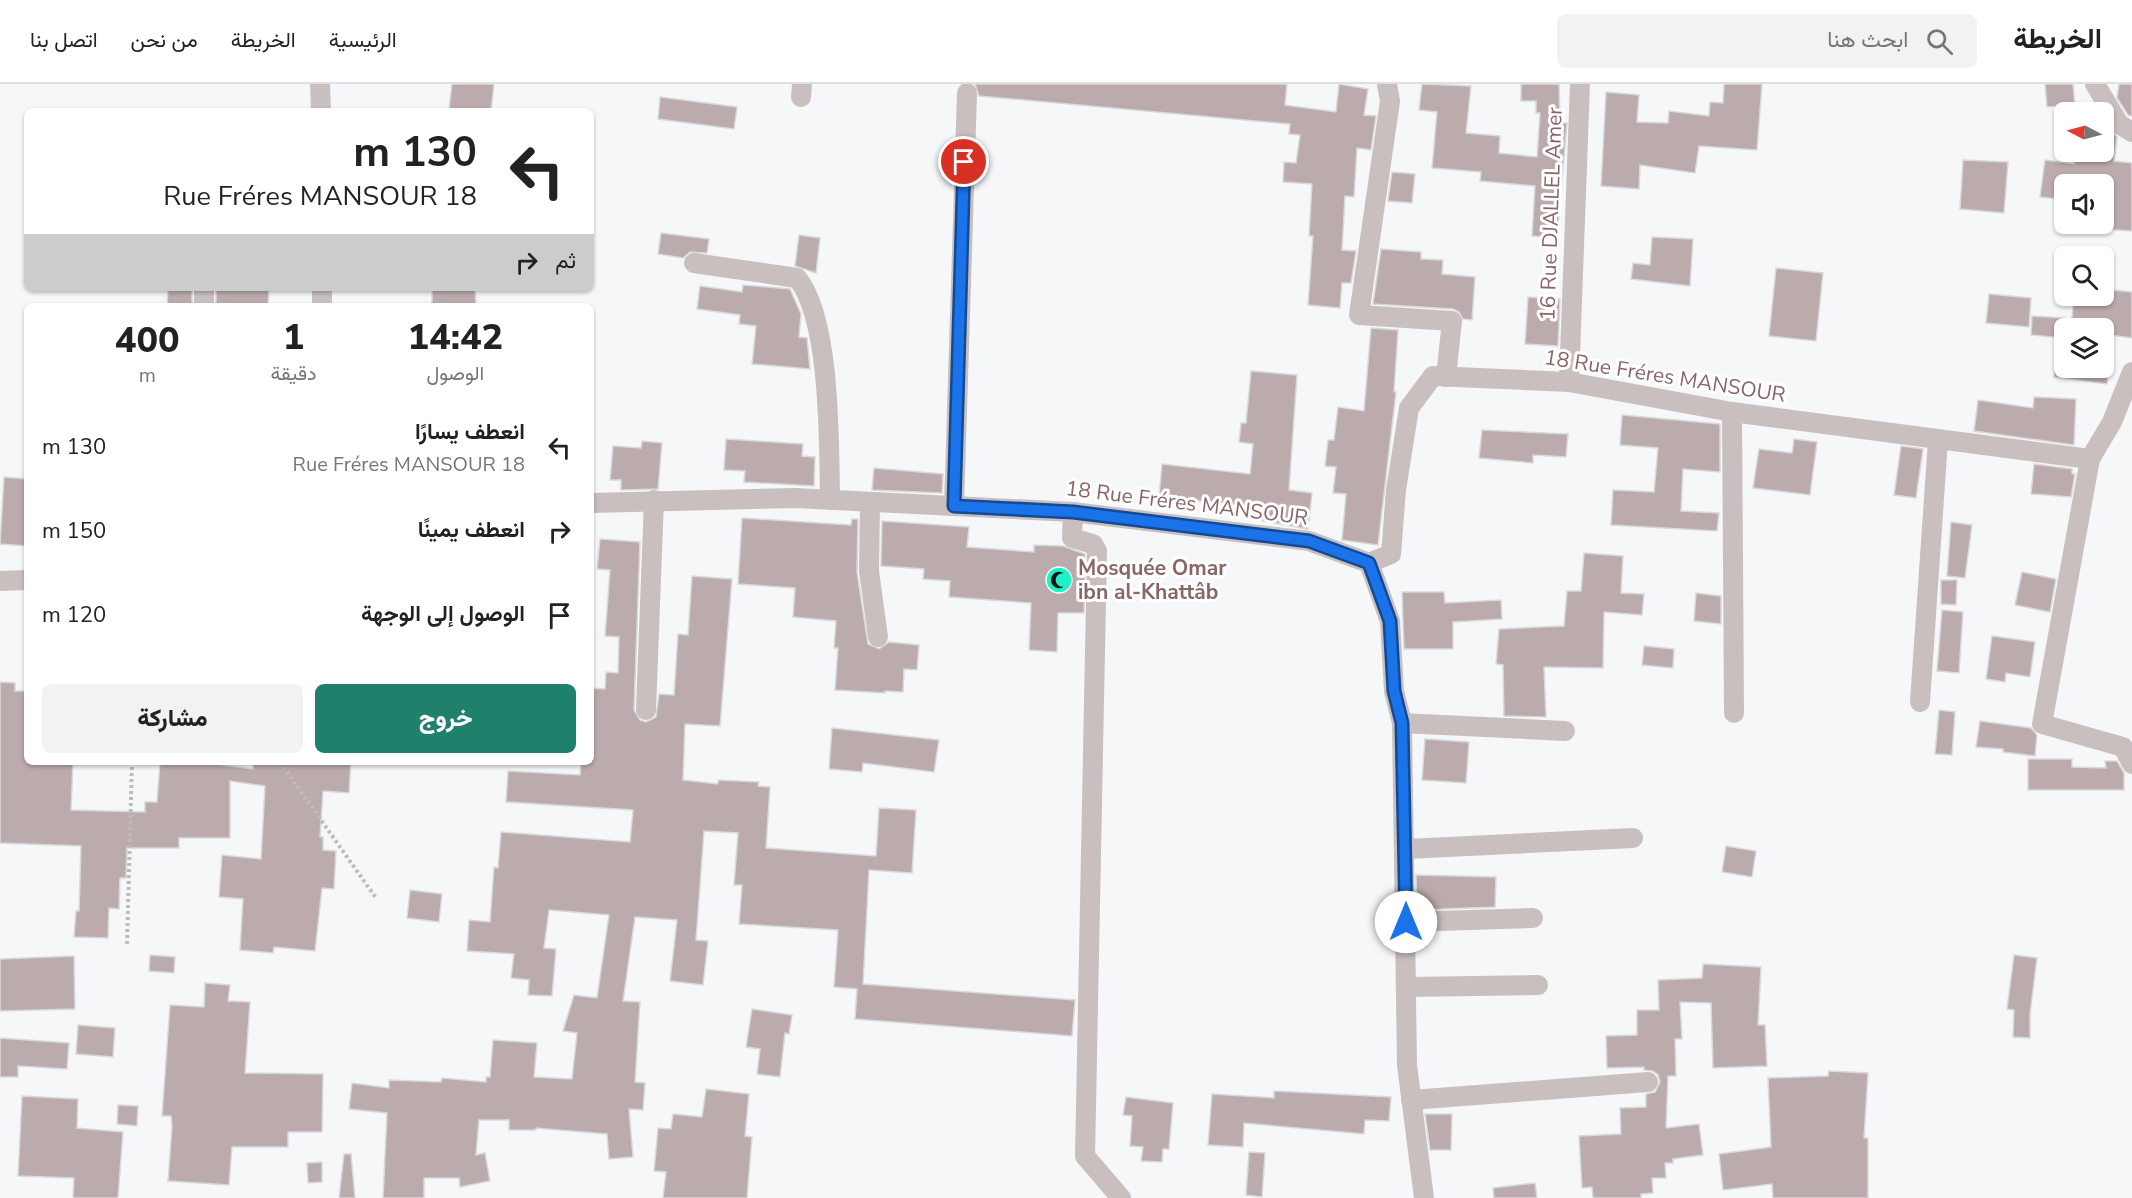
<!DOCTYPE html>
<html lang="ar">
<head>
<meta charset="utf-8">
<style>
	body { margin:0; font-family:"Nunito Sans",Vazirmatn,sans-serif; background:#f2f2f2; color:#222; direction:rtl; height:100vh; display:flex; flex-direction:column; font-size:22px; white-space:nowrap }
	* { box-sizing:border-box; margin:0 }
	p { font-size:20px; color:#767676 }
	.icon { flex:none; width:33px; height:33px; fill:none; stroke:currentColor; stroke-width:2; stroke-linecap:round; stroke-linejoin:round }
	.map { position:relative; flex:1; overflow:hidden; direction:ltr }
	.side { position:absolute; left:24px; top:219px; width:570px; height:462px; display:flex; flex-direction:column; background:#fff; border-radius:9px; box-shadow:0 2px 4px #0004; direction:rtl }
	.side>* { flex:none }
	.top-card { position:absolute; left:24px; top:24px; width:570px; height:183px; border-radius:9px; box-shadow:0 2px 4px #0004; direction:rtl; background:#fff; color:#222; overflow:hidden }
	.needle { width:39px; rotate:276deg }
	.buttons { position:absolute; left:2054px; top:18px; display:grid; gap:12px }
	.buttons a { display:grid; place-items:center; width:60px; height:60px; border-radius:9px; background:#fff; box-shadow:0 2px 4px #0004; font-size:30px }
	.pin { position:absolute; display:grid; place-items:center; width:51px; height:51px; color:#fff; margin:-26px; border:3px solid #fff; border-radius:50%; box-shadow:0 2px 6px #0007 }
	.me { position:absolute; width:66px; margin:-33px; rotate:0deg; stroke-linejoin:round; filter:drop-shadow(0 0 4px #0008) }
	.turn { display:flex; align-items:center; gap:21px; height:126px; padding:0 18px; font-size:27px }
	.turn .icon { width:78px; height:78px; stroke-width:2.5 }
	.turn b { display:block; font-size:42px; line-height:51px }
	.then { display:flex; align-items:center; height:57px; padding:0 18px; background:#0003; gap:12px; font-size:22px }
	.eta { display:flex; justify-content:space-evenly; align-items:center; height:102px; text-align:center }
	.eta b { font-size:36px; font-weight:800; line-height:42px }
	.action { display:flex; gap:12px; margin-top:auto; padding:12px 18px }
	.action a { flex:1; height:69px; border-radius:9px; background:#1f806b; color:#fff; font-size:24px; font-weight:800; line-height:69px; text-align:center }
	.action a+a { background:#f2f2f2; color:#222 }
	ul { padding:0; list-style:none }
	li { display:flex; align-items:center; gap:18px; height:84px; padding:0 18px }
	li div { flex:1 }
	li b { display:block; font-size:22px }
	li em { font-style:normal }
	header { display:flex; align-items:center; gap:36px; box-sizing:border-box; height:84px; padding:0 30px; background:#fff; border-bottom:2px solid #e0e0e0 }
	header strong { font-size:28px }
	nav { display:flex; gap:33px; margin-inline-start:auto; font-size:21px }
	.search { width:420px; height:54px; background:#f2f2f2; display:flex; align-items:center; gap:15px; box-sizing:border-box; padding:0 21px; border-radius:9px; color:#767676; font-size:22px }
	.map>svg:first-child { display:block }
</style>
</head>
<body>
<header>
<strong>الخريطة</strong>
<div class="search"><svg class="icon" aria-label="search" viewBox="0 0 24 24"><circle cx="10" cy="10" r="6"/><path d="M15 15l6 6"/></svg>ابحث هنا</div>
<nav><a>الرئيسية</a><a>الخريطة</a><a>من نحن</a><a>اتصل بنا</a></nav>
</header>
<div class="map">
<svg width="2132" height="1114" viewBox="0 0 2132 1114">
	<rect width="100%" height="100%" fill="#f6f7f9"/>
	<g fill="#bcabac" stroke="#d8d9db" stroke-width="1.5">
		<path d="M452,0H494L491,27L449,25Z"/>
		<path d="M975,0H1287L1285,21L1336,28L1339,0L1368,5L1364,31L1376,32L1371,66L1357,64L1354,113L1345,112L1342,166L1356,167L1351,199H1342L1340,224L1308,221L1313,152H1309L1312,100L1283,98L1284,78L1296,79L1300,51L1289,50L1290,40L979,12Z"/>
		<path d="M1422,0L1471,2L1466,49L1500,52L1499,69L1537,73L1540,29H1536V17H1521V0H1559L1560,39H1567L1557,154L1532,152L1535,102L1480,97L1481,88L1432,84L1437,28L1419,26Z"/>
		<path d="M1724,0H1762L1757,66L1699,62L1695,89L1640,81L1639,105L1601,102L1606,8L1639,11L1637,38L1668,39L1669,27L1709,32L1710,18L1723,19Z"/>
		<path d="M2045,0H2073L2075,21L2047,23Z"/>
		<path d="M2119,0H2132V32L2128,31L2117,14Z"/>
		<path d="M660,13L737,23L734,45L658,35Z"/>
		<path d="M2103,37L2117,53L2114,77L2132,79V147L2103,145V100H2064V116L2040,113L2045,76L2074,80L2075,68H2103Z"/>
		<path d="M1963,76L2008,78L2004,129L1960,125Z"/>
		<path d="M1392,88L1415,90L1412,119L1388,117Z"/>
		<path d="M661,149L709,155L707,169L690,168L683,174L658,170Z"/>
		<path d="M799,151L820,154L816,189L795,182Z"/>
		<path d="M1652,153L1693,155L1690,202L1631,195L1633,179L1650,181Z"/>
		<path d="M1381,165L1421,168V175L1443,176L1442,190L1475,193L1472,236L1463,235L1459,228L1453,225L1373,220Z"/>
		<path d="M1776,184L1823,189L1816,257L1769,252Z"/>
		<path d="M743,201L790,205L801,230L799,253L807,254L810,285L752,280L756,242L739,240L740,231L697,225L700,202L742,208Z"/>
		<path d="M168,204H192V222H167Z"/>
		<path d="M216,204H269L268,222H216Z"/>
		<path d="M432,204H475L476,222H432Z"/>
		<path d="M2103,205L2132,208V254L2103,250V244H2071L2074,212H2103Z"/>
		<path d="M1989,210L2031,214L2029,243L1986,239Z"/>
		<path d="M1528,213L1560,215L1558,262L1525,260Z"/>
		<path d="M2032,232L2065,234L2063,254L2031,251Z"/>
		<path d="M1371,244L1398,246L1394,308H1396L1378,461L1342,456L1346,410L1333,409L1336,383L1325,382L1328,356H1334L1338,323L1364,327Z"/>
		<path d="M2055,284H2109L2107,300L2054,293Z"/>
		<path d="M1251,287L1297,291L1289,406L1312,409L1308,445L1252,435L1254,424L1159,412L1162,380L1250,390L1253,360L1239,358L1241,339H1246Z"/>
		<path d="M2034,313L2076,315L2074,361L1974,347L1978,316L2033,324Z"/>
		<path d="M1622,331L1720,340V388L1683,385L1681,427L1719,429L1717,447L1611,441L1613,406L1654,408L1658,364L1620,361Z"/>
		<path d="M1482,346L1568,350L1566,373L1533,371V379L1479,374Z"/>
		<path d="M726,355L803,360L802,372L815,373L814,402L744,398L745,387L724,386Z"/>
		<path d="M1794,355L1817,358L1810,411L1753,404L1759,365L1792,369Z"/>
		<path d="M642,357L662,359L658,405L621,406V396H610L613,362L641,364Z"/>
		<path d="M1901,362L1923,365L1916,414L1894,411Z"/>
		<path d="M2034,380L2072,385V390H2075L2071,413L2031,410Z"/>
		<path d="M874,384L943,390L942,409L872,406Z"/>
		<path d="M4,393L27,395V462L0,460Z"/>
		<path d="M742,434L851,441L852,435H858L857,488L868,560L879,565L889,558L919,561L917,586L904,585L903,608L885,607V609L835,606L838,564H834L836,537L793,533L795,504L738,500Z"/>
		<path d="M882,437L969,443L967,463L1034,468V461L1063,462L1085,470L1084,529H1058L1057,568L1029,566L1031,519L949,513L950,497L923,495L924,485L881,482Z"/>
		<path d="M1951,438L1972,441L1965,494L1947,492Z"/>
		<path d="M600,455L640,458L634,626L640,636L646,638L656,633L659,610L674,611L678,550L688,551L692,492L732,495L720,642L685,640L683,696L718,700V696L759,698L758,702L770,703L766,764L876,772L879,724L916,726L912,789L869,786L863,900L1075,916L1072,952L855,935L857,905L834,903L838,846L739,840L742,801H734L738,749L704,747L696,856L708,857L703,901L670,897L677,836L635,833L623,917L640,918L635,998L645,999L643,1026L629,1025L633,1073L609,1075L607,1050L536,1044V1046H509V1036H479L476,1071L485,1069L490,1097L460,1103L459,1094H424V1114H383L387,1029L349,1025L352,999L389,1004V996L441,998L442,994L486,998V993H490L493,956L537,959L534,993L572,995L577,949L563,947L574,911L597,914L609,831L549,826L544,864L556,865L552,912L528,911L529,896L511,894L514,870L467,867L469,836L490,838L494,783L498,784L501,748L630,758L633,726L506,718L508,687L580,691L581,678H591V604L605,605L606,588L618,589L619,553L605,552L610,486L597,485Z"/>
		<path d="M1584,469L1623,472L1621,509L1644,510L1642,531L1604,528L1603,584L1544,583L1546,633L1504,632L1503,581L1496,580L1499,545L1564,542L1567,507H1581Z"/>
		<path d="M2022,488L2056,495L2050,528L2015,521Z"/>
		<path d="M1941,496H1957L1956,521L1941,520Z"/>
		<path d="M1402,508H1444L1445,519L1501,516L1502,535L1453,538V565H1404Z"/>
		<path d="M1696,509L1721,512V540L1694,537Z"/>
		<path d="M1942,526L1963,528L1959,589L1937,587Z"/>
		<path d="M1992,552L2035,558L2030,593L2006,589L2005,598L1986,595Z"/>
		<path d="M1644,562L1674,565L1673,584L1642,581Z"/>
		<path d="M0,598L15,599V607H27V678H73L71,726L145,728V718H157L160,678H199L253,685V678H351L349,709L323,707L320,753H323V766L336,767L334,805L322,804L315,867L274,863L273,869L240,866L243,815L219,813L222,771L261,775L265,702L230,697V754H179V764H127L126,794H120L119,825L109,824L108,854L74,853L76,827H79L81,762L0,759Z"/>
		<path d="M1939,626L1955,628L1952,671L1935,670Z"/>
		<path d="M1980,637L2031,644L2037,651L2035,672L2003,668V665L1976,663Z"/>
		<path d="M832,644L939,656L934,688L863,679L862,688L829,685Z"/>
		<path d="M1425,655L1469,658L1466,699L1422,696Z"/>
		<path d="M2028,675H2072V683L2106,684L2105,677H2117L2124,689V706H2028Z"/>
		<path d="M1726,762L1756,767L1752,793L1722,788Z"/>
		<path d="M1416,791L1496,793L1495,823L1417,826Z"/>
		<path d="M410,806L442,810L439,838L407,834Z"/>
		<path d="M150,871L175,873L174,889L149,887Z"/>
		<path d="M2014,871L2037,874L2030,930V954L2013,953L2014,926L2007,925Z"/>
		<path d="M74,872L75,925L0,927V875Z"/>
		<path d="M1703,880L1761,883L1758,941H1765L1767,982L1713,984L1711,919L1680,918L1682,955H1675L1676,992H1668L1666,1044L1699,1040L1703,1071L1673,1075V1079H1665L1666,1094H1652L1653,1109L1641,1110V1114H1593L1592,1103L1582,1104L1579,1052L1621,1050L1620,1024L1646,1023V1010L1655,1008L1660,998L1658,991L1653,987L1644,986V983L1607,984L1606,952L1637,951V926H1659L1658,896L1702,894Z"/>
		<path d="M205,899L230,901L228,917L250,918L245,989L323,990L322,1048H288V1063H232L229,1101L168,1097L172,1042L171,1032H162L170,921L204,923Z"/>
		<path d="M752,925L792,931L789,950L785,949L780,993L757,990L760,965L746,963Z"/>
		<path d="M78,941L115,944L113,973L76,970Z"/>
		<path d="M0,954L69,959L67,985L18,982V993H0Z"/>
		<path d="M1829,987L1868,989L1864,1054H1868V1114H1773L1772,1100L1723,1106L1719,1070L1771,1063L1768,994L1828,992Z"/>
		<path d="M706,1005L749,1010L745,1052L752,1053L747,1114H663L666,1088L654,1087L658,1044L671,1045L673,1030L702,1033Z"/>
		<path d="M1274,1007L1391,1013L1389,1037L1365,1036L1364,1050L1244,1039L1243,1063L1208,1061L1212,1010L1274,1014Z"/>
		<path d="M22,1012L78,1015L77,1044L123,1048L118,1114H73L74,1094L18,1092Z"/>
		<path d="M1126,1013L1173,1019L1169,1065H1163L1162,1078L1141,1077L1143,1063L1130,1062L1132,1032L1123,1031Z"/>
		<path d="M118,1021L138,1022L137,1042L117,1040Z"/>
		<path d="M1425,1030H1452L1451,1066H1430Z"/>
		<path d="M1249,1068L1265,1069L1262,1113L1246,1111Z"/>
		<path d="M344,1070H351L355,1114H339Z"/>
		<path d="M322,1078V1098L308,1099L307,1079Z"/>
		<path d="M1535,1099L1537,1114H1494L1493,1104Z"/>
	</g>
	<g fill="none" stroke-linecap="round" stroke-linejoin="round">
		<g stroke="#c1baba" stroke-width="4" stroke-dasharray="3 3" stroke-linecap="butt">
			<path d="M280,678L376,814"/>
			<path d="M127,860L132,678"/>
		</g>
		<g stroke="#c9bfbf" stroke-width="20">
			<path d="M320,0L321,27"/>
			<path d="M1387,0L1390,17L1359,231L1452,237L1446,293"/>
			<path d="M2095,0L2119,40L2132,48"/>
			<path d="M801,13L802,0"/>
			<path d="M694,179L797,194C831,234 829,362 830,416"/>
			<path d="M204,204V222"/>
			<path d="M322,204V222"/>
			<path d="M2132,288L2112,338L2090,375L2042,640L2123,663L2132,680"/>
			<path d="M1569,298L1580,0"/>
			<path d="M1732,328L1734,629"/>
			<path d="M870,418L869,487L878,553"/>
			<path d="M591,419L795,414L1073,428L1309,457L1369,479L1391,470L1396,406L1409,324L1433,292L1569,298L1732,328L2090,375"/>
			<path d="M954,422L967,9"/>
			<path d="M1073,428L1072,454L1093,460L1097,467L1085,1072L1121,1114"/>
			<path d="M1369,479L1390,537L1394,607L1402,639L1407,981L1424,1114"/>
			<path d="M0,497L27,496"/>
			<path d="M1920,618L1938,356"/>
			<path d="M646,626L654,416"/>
			<path d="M1402,639L1565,647"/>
			<path d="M1406,765L1633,754"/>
			<path d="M1406,838L1533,834"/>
			<path d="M1407,903L1538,901"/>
			<path d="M1411,1016L1648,998"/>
		</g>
	</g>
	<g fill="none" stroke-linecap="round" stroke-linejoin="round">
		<defs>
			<path id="route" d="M964,78L954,422L1073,428L1309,457L1369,479L1390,537L1394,607L1402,639L1406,838"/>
		</defs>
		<use href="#route" stroke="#114b97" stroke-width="15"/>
		<use href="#route" stroke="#1a73e8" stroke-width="10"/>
	</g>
	<defs>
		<symbol id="mosque-disc" viewBox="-11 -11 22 22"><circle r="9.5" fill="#1cf3c4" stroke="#fff"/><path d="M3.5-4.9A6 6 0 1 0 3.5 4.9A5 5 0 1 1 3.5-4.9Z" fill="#111"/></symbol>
	</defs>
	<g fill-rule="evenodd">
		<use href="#mosque-disc" x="1044" y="481" width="30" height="30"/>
	</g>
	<g text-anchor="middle" stroke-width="6" stroke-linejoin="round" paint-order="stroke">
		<g font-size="21" fill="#8a6565" stroke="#fff">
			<text transform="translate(1551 130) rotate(-88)" y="7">16 Rue DJALLEL Amer</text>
			<text transform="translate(1665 292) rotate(9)" y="7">18 Rue Fréres MANSOUR</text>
			<text transform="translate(1187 419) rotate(7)" y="7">18 Rue Fréres MANSOUR</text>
		</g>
		<g font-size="21" font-weight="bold" fill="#8a6565" stroke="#fff" text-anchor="start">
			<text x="1078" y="491">Mosquée Omar<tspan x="1078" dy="24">ibn al-Khattâb</tspan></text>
		</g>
	</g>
</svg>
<div class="buttons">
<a><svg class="needle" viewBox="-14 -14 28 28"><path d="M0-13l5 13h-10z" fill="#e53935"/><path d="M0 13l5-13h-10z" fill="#767676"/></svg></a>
<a><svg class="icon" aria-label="sound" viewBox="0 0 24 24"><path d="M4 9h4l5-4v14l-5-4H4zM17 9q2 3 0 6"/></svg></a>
<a><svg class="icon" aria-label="search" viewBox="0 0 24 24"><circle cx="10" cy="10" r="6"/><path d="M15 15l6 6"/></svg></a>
<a><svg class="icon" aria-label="layers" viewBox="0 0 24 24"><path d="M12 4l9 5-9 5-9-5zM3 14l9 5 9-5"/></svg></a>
</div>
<div class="pin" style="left:964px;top:78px;background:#d93025"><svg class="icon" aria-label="arrive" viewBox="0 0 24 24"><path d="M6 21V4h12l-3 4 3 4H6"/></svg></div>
<svg class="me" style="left:1406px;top:838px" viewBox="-20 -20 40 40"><circle r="19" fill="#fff"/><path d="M0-13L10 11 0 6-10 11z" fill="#1a73e8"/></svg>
<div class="top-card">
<div class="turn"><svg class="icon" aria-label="left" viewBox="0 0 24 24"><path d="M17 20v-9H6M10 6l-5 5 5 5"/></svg><div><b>130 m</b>18 Rue Fréres MANSOUR</div></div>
<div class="then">ثم<svg class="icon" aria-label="right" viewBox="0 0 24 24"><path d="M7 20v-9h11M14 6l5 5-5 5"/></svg></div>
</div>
<section class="side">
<div class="eta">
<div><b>14:42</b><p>الوصول</p></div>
<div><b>1</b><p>دقيقة</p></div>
<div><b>400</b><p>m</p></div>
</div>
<ul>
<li><svg class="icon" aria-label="left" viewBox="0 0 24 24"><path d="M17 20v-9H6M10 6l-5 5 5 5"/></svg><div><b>انعطف يسارًا</b><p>18 Rue Fréres MANSOUR</p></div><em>130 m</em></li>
<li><svg class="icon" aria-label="right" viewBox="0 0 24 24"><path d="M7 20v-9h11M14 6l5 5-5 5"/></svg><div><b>انعطف يمينًا</b></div><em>150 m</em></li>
<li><svg class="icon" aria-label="arrive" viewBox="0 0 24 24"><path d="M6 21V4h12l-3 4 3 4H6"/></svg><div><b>الوصول إلى الوجهة</b></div><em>120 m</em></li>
</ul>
<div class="action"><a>خروج</a><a>مشاركة</a></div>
</section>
</div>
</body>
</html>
